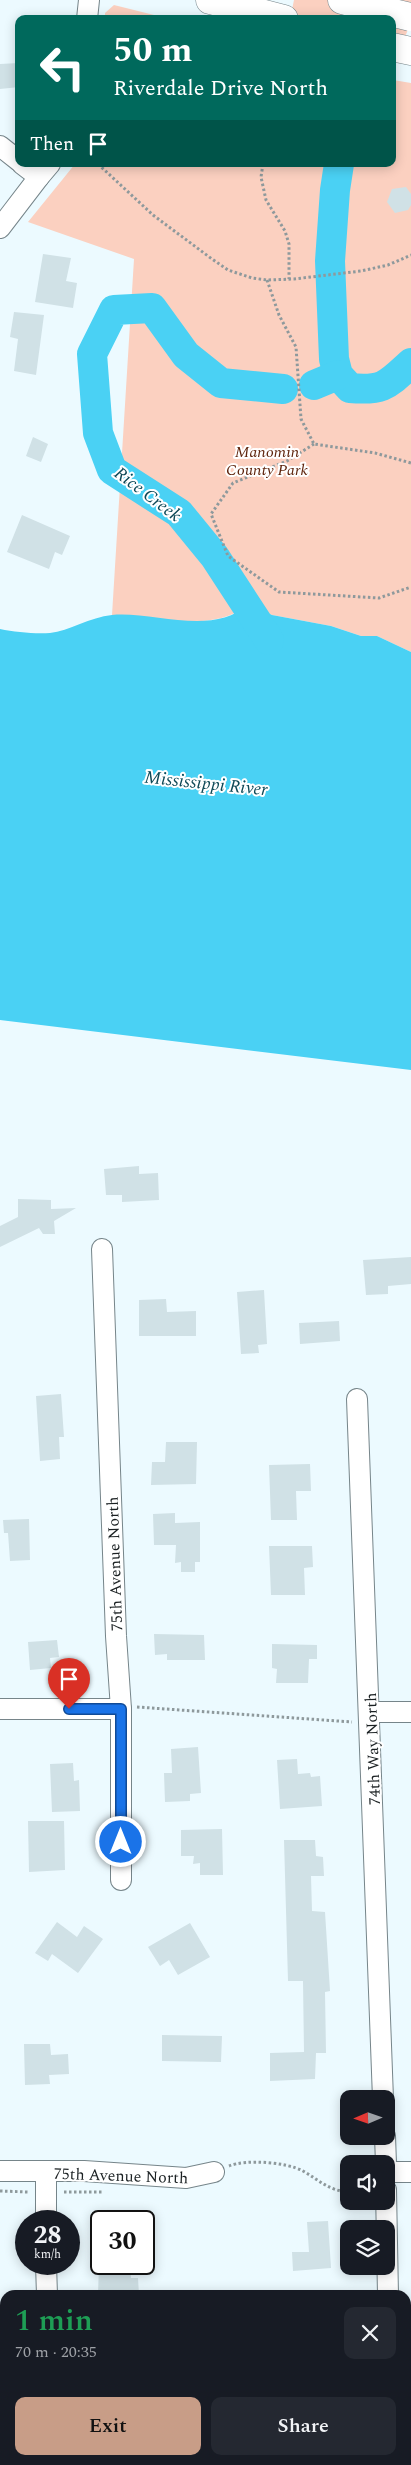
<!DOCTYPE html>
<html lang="en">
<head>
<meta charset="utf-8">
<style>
	body { margin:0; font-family:Spectral,serif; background:#242831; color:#f1f3f6; height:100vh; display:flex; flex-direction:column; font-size:19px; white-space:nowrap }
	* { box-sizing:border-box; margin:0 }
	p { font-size:16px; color:#9ea1a6 }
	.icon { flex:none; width:28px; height:28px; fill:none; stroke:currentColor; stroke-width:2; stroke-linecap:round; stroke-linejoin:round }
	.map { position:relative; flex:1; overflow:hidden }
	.side { position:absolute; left:0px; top:2290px; width:411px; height:175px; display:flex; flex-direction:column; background:#171b24; border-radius:15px 15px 0 0; box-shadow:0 2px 12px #0003 }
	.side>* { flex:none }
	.top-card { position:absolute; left:15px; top:15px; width:381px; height:152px; border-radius:10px; box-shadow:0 2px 12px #0003; background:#00695c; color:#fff; overflow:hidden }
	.needle { width:32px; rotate:268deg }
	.fabs { position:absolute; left:340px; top:2090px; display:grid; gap:10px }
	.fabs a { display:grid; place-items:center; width:55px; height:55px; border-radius:10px; background:#171b24; box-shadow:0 2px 12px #0003; font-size:25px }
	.speed { position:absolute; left:15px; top:2210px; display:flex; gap:10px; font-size:25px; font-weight:700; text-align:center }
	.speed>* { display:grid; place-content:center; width:65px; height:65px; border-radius:50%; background:#171b24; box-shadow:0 2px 12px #0003; line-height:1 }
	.speed small { font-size:12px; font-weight:400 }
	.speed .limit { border:2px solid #111; border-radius:8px; background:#fff; color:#111 }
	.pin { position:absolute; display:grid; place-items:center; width:42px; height:42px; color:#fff; margin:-51px -21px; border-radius:50% 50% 50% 0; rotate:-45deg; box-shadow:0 0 5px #0007 }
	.pin .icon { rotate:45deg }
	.me { position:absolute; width:55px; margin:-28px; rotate:0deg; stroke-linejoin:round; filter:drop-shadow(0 0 4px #0008) }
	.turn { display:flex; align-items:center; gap:18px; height:105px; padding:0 15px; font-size:22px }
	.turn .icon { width:65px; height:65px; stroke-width:2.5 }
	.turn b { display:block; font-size:35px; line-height:42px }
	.then { display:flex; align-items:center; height:48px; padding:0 15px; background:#0003; gap:10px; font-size:19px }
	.round { display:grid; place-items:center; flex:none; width:52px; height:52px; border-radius:10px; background:#242831 }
	.summary { display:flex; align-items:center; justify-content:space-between; height:85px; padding:0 15px }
	h1 { font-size:30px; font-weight:600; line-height:38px; color:#1e9e55 }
	.action { display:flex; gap:10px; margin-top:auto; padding:10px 15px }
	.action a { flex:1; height:58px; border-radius:10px; background:#c89d87; color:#111; font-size:20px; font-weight:600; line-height:58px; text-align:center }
	.action a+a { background:#242831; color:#f1f3f6 }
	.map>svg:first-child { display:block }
</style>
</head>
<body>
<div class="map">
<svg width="411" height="2465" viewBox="0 0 411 2465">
	<rect width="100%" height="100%" fill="#ecfaff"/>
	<g fill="#fbd0c0">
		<path d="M294,0H411V22L393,67L392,19H290Z"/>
		<path d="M114,5L170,19H105V13Z"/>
		<path d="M393,80L411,83V652L377,636H361L331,626L272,615L248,604C218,633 151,618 112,615L134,259L28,222L75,164H392Z"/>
	</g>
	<path fill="#4ad1f4" d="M248,604L272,615L331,626L361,636H377L411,652V1070L0,1020V629C15,632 34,634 50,633C69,631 90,617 112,615C153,611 214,637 248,604Z"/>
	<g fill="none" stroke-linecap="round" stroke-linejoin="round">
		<g stroke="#4ad1f4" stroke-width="30">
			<path d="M339,164L335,190L330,261L334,359L338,375L350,388C384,391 387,385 411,363"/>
			<path d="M314,385L338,375"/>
			<path d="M269,640L215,557L179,513L112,470L98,433L92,354L114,310L152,308L186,355L221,383L283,389"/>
		</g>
	</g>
	<g fill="#d0e1e6">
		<path d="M19,63V87L0,89V64Z"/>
		<path d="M406,187L411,194V205L408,210L395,213L387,202L392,189Z"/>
		<path d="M43,254L71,258L66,281L77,283L73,308L35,302Z"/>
		<path d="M14,312L44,315L36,375L14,371L18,339L10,337Z"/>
		<path d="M33,437L48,444L41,462L26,456Z"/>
		<path d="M22,515L70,536L62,555L55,552L49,569L7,552Z"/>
		<path d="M139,1166V1174L158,1173L159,1200L122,1202V1195H106L104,1169Z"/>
		<path d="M18,1199L51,1200V1209L76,1208L54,1221L55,1234H43L39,1228L0,1247V1226L18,1217Z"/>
		<path d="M411,1257V1284L388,1286V1294L366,1295L363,1260Z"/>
		<path d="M264,1290L267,1344L258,1345L259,1353L241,1354L237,1292Z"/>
		<path d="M166,1299L167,1312L196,1311V1336H139V1300Z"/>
		<path d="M339,1321L340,1341L300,1344L299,1323Z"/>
		<path d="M61,1394L64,1437H59L60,1459L40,1461L36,1396Z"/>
		<path d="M166,1442H197L196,1484L151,1485L152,1462H165Z"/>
		<path d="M310,1464L311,1491H296L297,1520H271L269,1465Z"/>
		<path d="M175,1513V1523L200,1522V1562H195V1572H181V1562L175,1563L176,1545H154L153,1514Z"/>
		<path d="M29,1519L30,1560L10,1561L8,1533H4L3,1520Z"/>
		<path d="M269,1546H312L313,1567L304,1568L305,1595H271Z"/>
		<path d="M154,1634L204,1635L205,1660H167V1654L155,1655Z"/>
		<path d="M57,1640L59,1657L50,1658L51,1668L30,1670L28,1642Z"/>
		<path d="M272,1644L317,1645V1659H309L308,1683H276L277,1669L272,1668Z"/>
		<path d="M198,1747L201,1793L190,1794V1801L165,1802L164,1773H172L171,1749Z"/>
		<path d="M297,1759L298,1774L310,1773L311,1777L320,1776L322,1806L280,1809L277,1760Z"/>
		<path d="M73,1763L74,1781L79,1780L80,1811L52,1812L50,1764Z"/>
		<path d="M28,1821H64L65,1870L29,1872Z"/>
		<path d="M222,1829L223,1875H200V1863L193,1864L194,1856H181V1830Z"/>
		<path d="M284,1840H315L316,1856L323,1857L324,1876H311L312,1911L325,1912L330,1991L325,1992L326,2053H316L315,2079L270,2081V2053L304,2052L303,1981H288Z"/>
		<path d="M57,1922L77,1937L84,1926L103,1939L78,1973L52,1954L48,1961L35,1953Z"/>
		<path d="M190,1923L210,1957L178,1975L169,1960L160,1966L148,1947Z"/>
		<path d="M162,2035L222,2036L221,2062L162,2061Z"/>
		<path d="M24,2044H50L51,2055L68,2054L69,2074L49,2075L50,2084L25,2085Z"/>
		<path d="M328,2221L331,2268L293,2271L292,2252H309L307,2222Z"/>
		<path d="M99,2264H130L131,2278H138L139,2295H98Z"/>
	</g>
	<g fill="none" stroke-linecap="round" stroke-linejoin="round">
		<defs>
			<g id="street">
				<path d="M87,19L89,0"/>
				<path d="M0,146L19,161"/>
				<path d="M39,177L50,164"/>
				<path d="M0,228L39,177L22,164"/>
				<path d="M102,1249L116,1636L121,1709V1880"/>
				<path d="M357,1399L383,2099"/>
				<path d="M0,1709H121"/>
				<path d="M371,1712H411"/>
				<path d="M385,2136L386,2164"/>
				<path d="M0,2171H84L186,2178L214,2172"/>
				<path d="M386,2172H411"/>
				<path d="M386,2190L388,2295"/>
				<path d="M46,2221V2172"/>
				<path d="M46,2264L47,2295"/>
				<path d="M0,2449L5,2448"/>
			</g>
			<g id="secondary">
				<path d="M210,0L284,19"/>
				<path d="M342,0L365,6"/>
				<path d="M392,47L411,51"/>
			</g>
		</defs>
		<use href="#street" stroke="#76858a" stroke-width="22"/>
		<use href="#secondary" stroke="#76858a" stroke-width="29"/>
		<g stroke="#8e999c" stroke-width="3" stroke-dasharray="2.5 2.5" stroke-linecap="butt">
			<path d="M98,164L153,215L212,259L228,270L252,278L267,280L294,279L361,271L388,265L411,255"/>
			<path d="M263,164L261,177L266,200L285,231L289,244V279"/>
			<path d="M267,280L279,315L296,347L301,419L314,444L375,453L411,463"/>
			<path d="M314,444L287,461L233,483L211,514L228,556L279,592L379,598L411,587"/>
			<path d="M137,1707L352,1722"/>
			<path d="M229,2166C246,2159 286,2162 303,2171C319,2180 329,2191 349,2192"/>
			<path d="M0,2191L28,2192"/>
			<path d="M64,2192H103"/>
		</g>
		<use href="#street" stroke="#fff" stroke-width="20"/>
		<use href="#secondary" stroke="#fff" stroke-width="28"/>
		<defs>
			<path id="secondary-bridge" d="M365,6L410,17"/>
		</defs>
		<use href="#secondary-bridge" stroke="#76858a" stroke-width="29" stroke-linecap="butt"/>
		<use href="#secondary-bridge" stroke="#fff" stroke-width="28"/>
	</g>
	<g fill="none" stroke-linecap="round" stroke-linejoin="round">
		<defs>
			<path id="route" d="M69,1709H121V1842"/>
		</defs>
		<use href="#route" stroke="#114b97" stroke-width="12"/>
		<use href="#route" stroke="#1a73e8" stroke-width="9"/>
	</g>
	<g text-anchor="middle" stroke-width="4" stroke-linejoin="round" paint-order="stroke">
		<g font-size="16" font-style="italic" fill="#5f250d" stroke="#fff">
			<text x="267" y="457">Manomin<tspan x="267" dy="18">County Park</tspan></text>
		</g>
		<g font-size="16" fill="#1a2022" stroke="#fff">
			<text transform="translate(114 1564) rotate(-92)" y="6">75th Avenue North</text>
			<text transform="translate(372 1749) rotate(-92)" y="6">74th Way North</text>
			<text transform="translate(121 2175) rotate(2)" y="6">75th Avenue North</text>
		</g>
		<g font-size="18" font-style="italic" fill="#0e4957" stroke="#fff">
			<text transform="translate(148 494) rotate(37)" y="6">Rice Creek</text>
			<text transform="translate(206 783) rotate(6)" y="6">Mississippi River</text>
		</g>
	</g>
</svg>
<div class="fabs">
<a><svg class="needle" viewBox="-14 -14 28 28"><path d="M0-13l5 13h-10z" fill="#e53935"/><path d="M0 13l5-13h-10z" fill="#9ea1a6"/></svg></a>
<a><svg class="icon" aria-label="sound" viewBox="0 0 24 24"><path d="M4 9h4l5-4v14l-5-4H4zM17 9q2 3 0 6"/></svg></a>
<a><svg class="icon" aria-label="layers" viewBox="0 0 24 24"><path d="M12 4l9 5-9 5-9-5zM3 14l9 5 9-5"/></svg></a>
</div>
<div class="speed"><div>28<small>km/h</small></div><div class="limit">30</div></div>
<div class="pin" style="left:69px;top:1709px;background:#d93025"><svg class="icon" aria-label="arrive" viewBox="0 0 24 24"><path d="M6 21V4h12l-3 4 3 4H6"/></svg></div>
<svg class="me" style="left:121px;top:1842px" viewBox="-20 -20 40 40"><circle r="17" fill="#1a73e8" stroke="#fff" stroke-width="3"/><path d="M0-11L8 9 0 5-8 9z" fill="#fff"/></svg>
<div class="top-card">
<div class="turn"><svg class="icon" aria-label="left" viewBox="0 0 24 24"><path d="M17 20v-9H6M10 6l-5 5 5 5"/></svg><div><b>50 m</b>Riverdale Drive North</div></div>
<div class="then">Then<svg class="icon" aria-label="arrive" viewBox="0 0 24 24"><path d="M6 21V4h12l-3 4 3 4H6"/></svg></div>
</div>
<section class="side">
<div class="summary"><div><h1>1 min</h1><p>70 m · 20:35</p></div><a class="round"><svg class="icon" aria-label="close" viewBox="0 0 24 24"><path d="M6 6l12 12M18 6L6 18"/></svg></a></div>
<div class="action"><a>Exit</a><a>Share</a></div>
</section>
</div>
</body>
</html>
